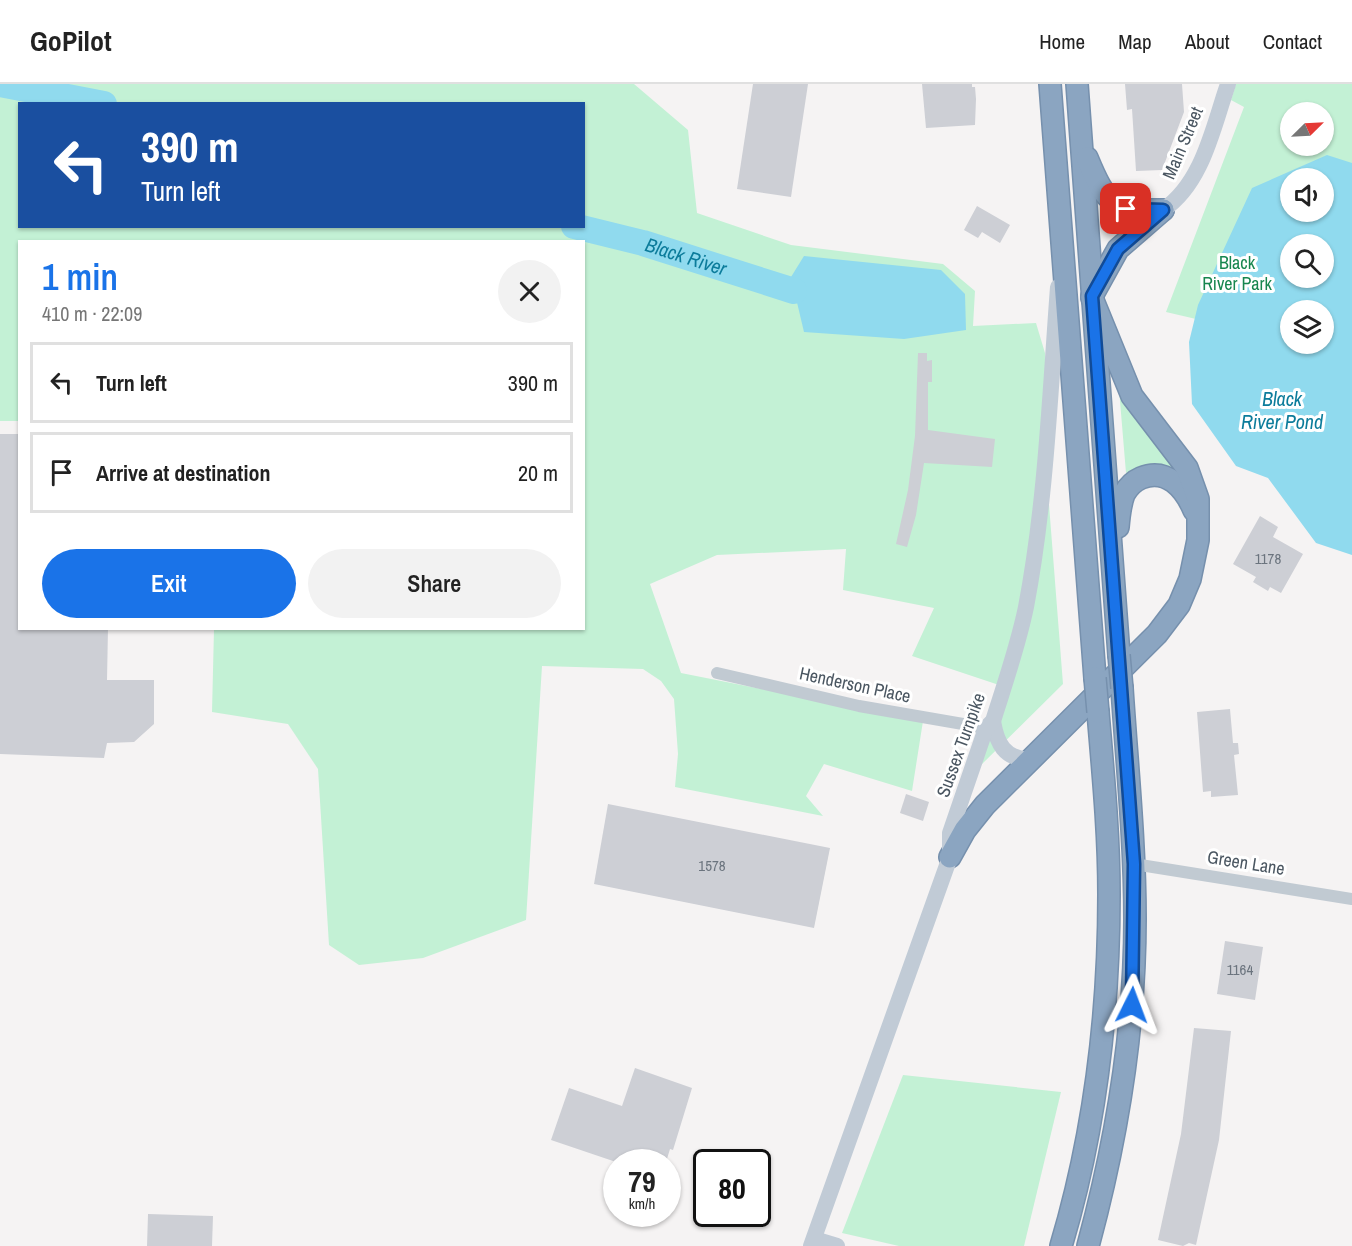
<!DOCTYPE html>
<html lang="en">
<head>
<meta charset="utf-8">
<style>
	body { margin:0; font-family:"Archivo Narrow",sans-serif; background:#f2f2f2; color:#222; height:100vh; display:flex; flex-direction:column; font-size:22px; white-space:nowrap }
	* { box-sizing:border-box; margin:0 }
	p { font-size:20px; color:#767676 }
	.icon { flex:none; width:33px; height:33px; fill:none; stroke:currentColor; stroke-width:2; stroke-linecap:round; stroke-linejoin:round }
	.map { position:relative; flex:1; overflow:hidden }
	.drawer { position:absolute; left:18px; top:156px; width:567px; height:390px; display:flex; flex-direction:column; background:#fff; border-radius:0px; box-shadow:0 2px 4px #0004 }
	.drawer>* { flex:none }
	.hud { position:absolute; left:18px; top:18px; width:567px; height:126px; border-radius:0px; box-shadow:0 2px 4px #0004; background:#1a4fa0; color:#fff; overflow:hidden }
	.needle { width:39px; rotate:66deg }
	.buttons { position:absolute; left:1280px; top:18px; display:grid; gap:12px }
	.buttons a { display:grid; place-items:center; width:54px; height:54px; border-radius:50%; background:#fff; box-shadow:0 2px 4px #0004; font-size:30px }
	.speed { position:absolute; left:603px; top:1065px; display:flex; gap:12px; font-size:30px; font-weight:700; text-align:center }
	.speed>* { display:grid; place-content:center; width:78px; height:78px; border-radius:50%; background:#fff; box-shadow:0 2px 4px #0004; line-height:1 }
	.speed small { font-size:15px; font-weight:400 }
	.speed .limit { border:3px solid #111; border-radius:9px; background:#fff; color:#111 }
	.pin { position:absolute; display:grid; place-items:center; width:51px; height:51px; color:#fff; margin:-26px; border-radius:12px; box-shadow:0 3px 9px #0006 }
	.me { position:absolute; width:66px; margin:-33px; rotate:3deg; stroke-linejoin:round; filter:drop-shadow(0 0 4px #0008) }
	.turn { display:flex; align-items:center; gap:21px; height:126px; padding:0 24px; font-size:27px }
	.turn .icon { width:78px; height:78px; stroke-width:2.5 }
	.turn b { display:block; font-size:42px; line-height:51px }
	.round { display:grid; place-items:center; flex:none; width:63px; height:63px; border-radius:32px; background:#f2f2f2 }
	.overview { display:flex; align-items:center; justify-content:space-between; height:102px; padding:0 24px }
	h1 { font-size:36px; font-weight:600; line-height:45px; color:#1a73e8 }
	.cta { display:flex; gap:12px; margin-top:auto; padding:12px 24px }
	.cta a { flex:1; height:69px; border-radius:36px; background:#1a73e8; color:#fff; font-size:24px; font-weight:600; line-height:69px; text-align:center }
	.cta a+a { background:#f2f2f2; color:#222 }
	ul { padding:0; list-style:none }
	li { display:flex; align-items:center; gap:18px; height:81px; margin:0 12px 9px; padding:0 12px; border:3px solid #e0e0e0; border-radius:0px }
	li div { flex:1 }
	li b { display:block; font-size:22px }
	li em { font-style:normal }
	header { display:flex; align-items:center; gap:36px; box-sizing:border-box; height:84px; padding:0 30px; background:#fff; border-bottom:2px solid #e0e0e0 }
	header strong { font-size:28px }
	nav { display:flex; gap:33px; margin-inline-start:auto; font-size:21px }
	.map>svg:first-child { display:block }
</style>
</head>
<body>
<header>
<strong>GoPilot</strong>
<nav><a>Home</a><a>Map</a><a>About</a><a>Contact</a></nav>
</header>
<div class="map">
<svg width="1352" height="1162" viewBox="0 0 1352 1162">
	<rect width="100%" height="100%" fill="#f5f3f3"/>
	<g fill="#c3f1d5" fill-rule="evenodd">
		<path d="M0,0H634L688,46L697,129L791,161L943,180L975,207L973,242L1036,239L1045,269L1046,382L1063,600L980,682L1005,603L912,572L934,524L843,506L846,465L717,471L650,500L681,589L923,637L912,707L824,680L806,712L823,732L675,703L678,670L674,615L661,597L643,585L542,582L526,836L423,874L359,881L329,861L318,685L288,640L212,628L214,545L584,544V158H20L19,337H0ZM20,20H584V142H20Z"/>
		<path d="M1236,0H1352V271L1323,260V226H1290V257L1166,228L1244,23L1231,16ZM1290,28H1323V62H1290ZM1290,94H1323V128H1290ZM1290,160H1323V194H1290Z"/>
		<path d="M1119,305L1183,392L1143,383L1126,389Z"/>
		<path d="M903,991L1061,1008L1024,1162H899L842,1149Z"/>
	</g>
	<g fill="#90daee" fill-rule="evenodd">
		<path d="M1327,71L1352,79V471L1316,459L1268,394L1236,382L1192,320L1189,258L1198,221L1252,104ZM1290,94H1323V128H1290ZM1290,160H1323V194H1290ZM1290,226H1323V260H1290Z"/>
		<path d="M804,172L941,186L965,210L966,246L904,255L804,248L791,193Z"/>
	</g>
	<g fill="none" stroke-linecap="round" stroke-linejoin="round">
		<g stroke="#90daee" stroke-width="26">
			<path d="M0,0L104,20"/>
			<path id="s1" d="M574,142L643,159L794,207"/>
		</g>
	</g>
	<g fill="#cdcfd5">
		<path d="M753,0H808L791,113L737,105Z"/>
		<path d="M922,0H972V3H975L976,15L975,41L926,44Z"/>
		<path d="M1125,0H1182L1184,28L1162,86L1136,87L1132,25L1127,26Z"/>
		<path d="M977,122L1010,141L1000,159L982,148L978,154L964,146Z"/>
		<path d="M918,269H927V277L932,276V298H928V346L995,355L992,383L924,379L916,431L907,463L896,460L908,406L915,352Z"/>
		<path d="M0,350H20V544H108L107,596H154V640L134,658L107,659L104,674L0,670Z"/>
		<path d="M1260,432L1278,443L1273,453L1303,470L1281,509L1270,503L1268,507L1253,498L1256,493L1233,480Z"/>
		<path d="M1230,625L1233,659H1238L1239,670L1234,671L1238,711L1211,713V707L1203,708L1197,628Z"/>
		<path d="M906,710L929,718L923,737L900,729Z"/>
		<path d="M608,720L830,764L814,844L594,800Z"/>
		<path d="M1225,857L1263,863L1255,916L1217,910Z"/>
		<path d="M1194,944L1231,947L1219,1056L1196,1161L1189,1159L1183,1162L1158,1156L1181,1050Z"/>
		<path d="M635,984L692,1004L673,1066L670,1065L666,1078H616L551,1056L569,1004L622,1022Z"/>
		<path d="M148,1130L213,1132L212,1162H147Z"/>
	</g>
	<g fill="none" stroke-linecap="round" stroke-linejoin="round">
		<defs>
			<g id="highway">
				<path d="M1050,0L1095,594"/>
				<path d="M1077,0L1119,571"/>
				<path d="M1087,74C1106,120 1113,127 1163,126"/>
				<path d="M1092,212L1118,165L1163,126"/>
				<path d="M1118,443C1119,432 1120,420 1124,410C1128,403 1134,397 1141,394C1167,383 1185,405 1194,426"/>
				<path d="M950,773L965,746L985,721L1157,550L1179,521L1190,495L1198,456V415L1187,384L1132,312L1092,214"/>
				<path d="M1061,1162C1095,1048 1109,929 1109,810C1109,749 1103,688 1098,628"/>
				<path d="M1088,1162C1117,1055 1135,946 1135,835C1135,758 1127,681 1122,604"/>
			</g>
		</defs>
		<use href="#highway" stroke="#7690ad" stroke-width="24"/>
		<g stroke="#c1cad2" stroke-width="12">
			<path d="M717,589L859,622L986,644"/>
			<path d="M1134,780L1352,815"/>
		</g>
		<g stroke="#c1cbd6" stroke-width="16">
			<path d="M1163,126C1203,99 1213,43 1228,0"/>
			<path d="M993,637C997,660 1004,674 1029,676"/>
			<path d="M814,1155L837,1162"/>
			<path d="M811,1162L950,773V749L986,644L993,637C1005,599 1018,562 1026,523C1046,418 1050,309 1058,203"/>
		</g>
		<use href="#highway" stroke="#8ba5c1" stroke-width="21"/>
		<defs>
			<g id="highway-bridge">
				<path d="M1119,571L1122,604"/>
				<path d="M1095,594L1098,628"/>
			</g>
		</defs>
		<use href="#highway-bridge" stroke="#7690ad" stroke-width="24" stroke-linecap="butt"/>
		<use href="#highway-bridge" stroke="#8ba5c1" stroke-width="21"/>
	</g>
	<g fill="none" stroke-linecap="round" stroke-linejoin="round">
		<defs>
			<path id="route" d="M1126,125L1163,126L1118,165L1092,212L1134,780L1132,921"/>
		</defs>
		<use href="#route" stroke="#114b97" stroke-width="15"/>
		<use href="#route" stroke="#1a73e8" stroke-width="10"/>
	</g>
	<g text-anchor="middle" stroke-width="6" stroke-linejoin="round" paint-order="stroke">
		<g font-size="15" fill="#6b747e">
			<text x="1268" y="480">1178</text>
			<text x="712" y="787">1578</text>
			<text x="1240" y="891">1164</text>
		</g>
		<g font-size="18" fill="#4a5661" stroke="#fff">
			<text transform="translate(1183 59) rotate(-67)" y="6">Main Street</text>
			<text transform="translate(855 601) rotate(12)" y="6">Henderson Place</text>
			<text transform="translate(961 661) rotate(-70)" y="6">Sussex Turnpike</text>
			<text transform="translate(1246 779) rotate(9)" y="6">Green Lane</text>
		</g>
		<g font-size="18" fill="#17864f" stroke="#fff">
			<text x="1237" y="185">Black<tspan x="1237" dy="21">River Park</tspan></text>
		</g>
		<g font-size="20" font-style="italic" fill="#0c7c9b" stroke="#fff">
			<text dy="7" stroke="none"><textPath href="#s1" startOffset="116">Black River</textPath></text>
			<text x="1282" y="322">Black<tspan x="1282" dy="23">River Pond</tspan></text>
		</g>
	</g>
</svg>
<div class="buttons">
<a><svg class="needle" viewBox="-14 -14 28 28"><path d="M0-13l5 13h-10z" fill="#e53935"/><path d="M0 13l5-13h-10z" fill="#767676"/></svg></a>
<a><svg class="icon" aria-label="sound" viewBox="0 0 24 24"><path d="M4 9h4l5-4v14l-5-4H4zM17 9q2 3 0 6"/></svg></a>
<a><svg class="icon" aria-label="search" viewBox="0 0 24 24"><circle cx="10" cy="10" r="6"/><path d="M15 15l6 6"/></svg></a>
<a><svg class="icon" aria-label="layers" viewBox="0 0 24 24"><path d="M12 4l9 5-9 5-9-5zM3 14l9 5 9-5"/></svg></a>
</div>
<div class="speed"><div>79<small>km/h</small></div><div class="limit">80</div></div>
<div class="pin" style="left:1126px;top:125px;background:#d93025"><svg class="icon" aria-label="arrive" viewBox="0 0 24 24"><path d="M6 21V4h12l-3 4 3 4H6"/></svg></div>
<svg class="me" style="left:1132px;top:921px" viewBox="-20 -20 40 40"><path d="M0-17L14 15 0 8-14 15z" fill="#1a73e8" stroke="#fff" stroke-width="4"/></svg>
<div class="hud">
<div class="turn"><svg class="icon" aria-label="left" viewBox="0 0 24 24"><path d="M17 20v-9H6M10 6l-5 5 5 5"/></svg><div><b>390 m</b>Turn left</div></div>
</div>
<section class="drawer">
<div class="overview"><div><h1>1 min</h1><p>410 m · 22:09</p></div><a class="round"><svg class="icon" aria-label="close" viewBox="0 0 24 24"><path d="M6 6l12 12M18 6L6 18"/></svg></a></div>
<ul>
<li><svg class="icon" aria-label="left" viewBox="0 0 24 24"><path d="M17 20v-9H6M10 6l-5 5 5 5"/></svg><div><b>Turn left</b></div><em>390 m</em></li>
<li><svg class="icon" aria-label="arrive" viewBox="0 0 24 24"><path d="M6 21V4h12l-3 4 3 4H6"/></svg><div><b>Arrive at destination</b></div><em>20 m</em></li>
</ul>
<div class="cta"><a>Exit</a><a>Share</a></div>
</section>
</div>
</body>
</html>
